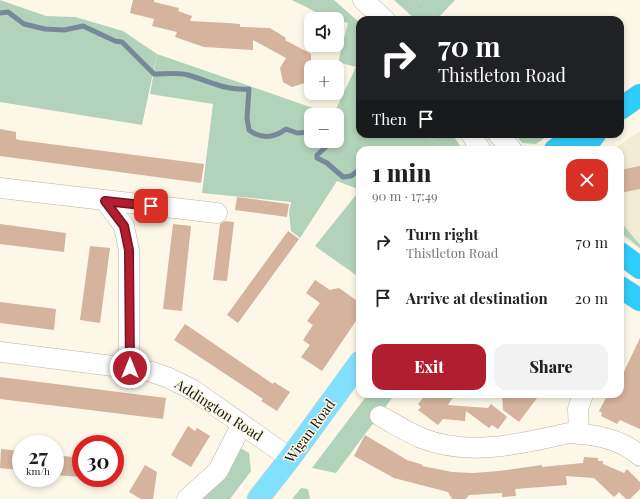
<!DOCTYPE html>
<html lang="en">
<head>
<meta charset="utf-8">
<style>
	body { margin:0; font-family:"Playfair Display",serif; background:#f2f2f2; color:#222; height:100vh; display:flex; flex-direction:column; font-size:15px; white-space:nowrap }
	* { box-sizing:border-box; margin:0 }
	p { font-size:13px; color:#767676 }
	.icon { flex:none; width:22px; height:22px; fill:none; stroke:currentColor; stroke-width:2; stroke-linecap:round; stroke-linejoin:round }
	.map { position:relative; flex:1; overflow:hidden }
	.details { position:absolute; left:356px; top:146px; width:268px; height:252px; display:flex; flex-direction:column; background:#fff; border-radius:12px; box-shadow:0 2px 6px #0003 }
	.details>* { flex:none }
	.banner { position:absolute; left:356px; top:16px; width:268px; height:122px; border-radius:12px; box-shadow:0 2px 6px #0003; background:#202124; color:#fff; overflow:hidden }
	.tools { position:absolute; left:304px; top:12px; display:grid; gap:8px }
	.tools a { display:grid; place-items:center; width:40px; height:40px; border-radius:8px; background:#fff; box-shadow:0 2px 6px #0003; font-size:20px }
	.speed { position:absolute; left:12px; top:435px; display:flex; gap:8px; font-size:20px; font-weight:700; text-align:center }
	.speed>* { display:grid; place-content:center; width:52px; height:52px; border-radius:50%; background:#fff; box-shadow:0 2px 6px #0003; line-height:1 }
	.speed small { font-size:10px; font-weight:400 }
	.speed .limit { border:6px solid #d22; background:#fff; color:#111 }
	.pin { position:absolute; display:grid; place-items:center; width:34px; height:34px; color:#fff; margin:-17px; border-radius:8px; box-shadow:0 2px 6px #0006 }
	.me { position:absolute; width:44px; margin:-22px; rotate:0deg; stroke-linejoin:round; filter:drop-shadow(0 0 3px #0008) }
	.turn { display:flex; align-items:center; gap:14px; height:84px; padding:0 16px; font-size:18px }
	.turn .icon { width:52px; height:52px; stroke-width:2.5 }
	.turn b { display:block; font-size:28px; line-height:34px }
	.then { display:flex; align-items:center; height:38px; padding:0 16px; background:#0003; gap:8px; font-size:15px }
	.round { display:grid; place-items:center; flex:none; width:42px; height:42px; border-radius:12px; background:#f2f2f2 }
	.overview { display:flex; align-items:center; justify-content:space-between; height:68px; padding:0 16px }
	h1 { font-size:24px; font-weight:800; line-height:30px }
	.button { display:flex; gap:8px; margin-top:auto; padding:8px 16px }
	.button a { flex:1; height:46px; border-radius:12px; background:#b11e30; color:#fff; font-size:16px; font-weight:800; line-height:46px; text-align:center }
	.button a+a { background:#f2f2f2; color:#222 }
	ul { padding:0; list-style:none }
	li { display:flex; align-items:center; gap:12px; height:56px; padding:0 16px }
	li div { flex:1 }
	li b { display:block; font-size:15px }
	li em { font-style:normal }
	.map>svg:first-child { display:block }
</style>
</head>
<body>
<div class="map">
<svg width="640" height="499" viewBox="0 0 640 499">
	<rect width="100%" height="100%" fill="#fcf7e7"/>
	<path fill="#f3ecd4" d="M640,131V249L620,235V150H612Z"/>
	<g fill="#b3d2bb">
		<path d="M0,0L46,16L75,17L123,31L157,54L142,125L0,102Z"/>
		<path d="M292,0H334L360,23V71L356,67L338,62L348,23L322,15Z"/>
		<path d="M394,0H419L438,18L433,20H416Z"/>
		<path d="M421,134H452L463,150H449Z"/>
		<path d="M360,190V278L315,246Z"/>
		<path d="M620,221L640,245V248L620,232Z"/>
		<path d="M239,447L249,453L251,471L230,499H198Z"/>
		<path d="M301,488L308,489L310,499H292Z"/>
	</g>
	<g fill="#b1d3b9" fill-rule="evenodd">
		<path d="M419,0H455L438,18Z"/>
		<path d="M157,54L333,115L356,67L360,71V134H421L449,150H360V190L337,181L300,238L291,231L289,212L291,202L202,193L213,104L150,94ZM311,115H337V141H311Z"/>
		<path d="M515,134H550L536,144L522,143Z"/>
		<path d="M368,394H395L336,473L312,468Z"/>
	</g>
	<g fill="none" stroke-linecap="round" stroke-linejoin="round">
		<g stroke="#76889a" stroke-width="5">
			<path d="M0,13L8,12L24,24L45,29L64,30L83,26L115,41L122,42L154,74C164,74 178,72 188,75C209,81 226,91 249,89L247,118L249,130C262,140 274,138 286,129L297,133L311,132"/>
			<path d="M328,141L327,146L317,155V158L327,163L343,177L351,176L360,169"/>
		</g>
	</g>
	<g fill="#d5b39d">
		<path d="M133,0H154V2L179,8L178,11L192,16L190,21L228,23L240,24V27L270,28L286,38L285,40L311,54V81L292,87L283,82L280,68L286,58L253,40V50L204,47L175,37L177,32L152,26L154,19L130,13Z"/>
		<path d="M0,129L16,132V139L19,140L204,164L201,183L0,156Z"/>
		<path d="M640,166V189L620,193V170Z"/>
		<path d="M237,197L289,204L287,217L235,210Z"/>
		<path d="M225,221L234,222L227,281L213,280L220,224Z"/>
		<path d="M0,224L66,233L64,252L0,244Z"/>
		<path d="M173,224L191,226L182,311L163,309Z"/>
		<path d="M288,231L299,239L238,323L227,315Z"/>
		<path d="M90,246L110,248L100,323L80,320Z"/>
		<path d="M315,280L330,290L339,288L360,303V315L322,371L301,357L310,345L303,340L313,325L307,321L320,303L306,293Z"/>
		<path d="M0,302L56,309L54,330L0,323Z"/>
		<path d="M185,324L273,384L274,382L290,392L277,411L261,401L263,399L174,340Z"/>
		<path d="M640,338V429L620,420L617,424L601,416L602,413L599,411L608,394H620V380Z"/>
		<path d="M0,377L166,398L163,419L0,399Z"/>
		<path d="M426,394H455L448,405L488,408L491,404L507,417L498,429L492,425L489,428L466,411L465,421L443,419L438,425L418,410L421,407L418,404Z"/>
		<path d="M502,394H540L519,422L503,410Z"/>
		<path d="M188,426L195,431L197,428L210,436L191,467L171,455Z"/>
		<path d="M365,435L407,460L423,465L422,466L452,472L473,473L499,471L542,465V467L583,463L584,457L598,458V461H603V464L624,473L627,469L640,482V489L630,499H626L619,492L614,497L594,478L566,476L567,485L515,489L516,496L502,497V493L469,495L466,499H452L448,492L394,478L354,456Z"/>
		<path d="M1,449L21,451V470L0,468Z"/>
		<path d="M55,455L81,458V477L55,475Z"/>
		<path d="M145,465L157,472L153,499H141L129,492Z"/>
	</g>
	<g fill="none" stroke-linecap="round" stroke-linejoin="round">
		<defs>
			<g id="street">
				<path d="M363,0L385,20"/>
				<path d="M471,134L481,150"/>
				<path d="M498,134L512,150"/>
				<path d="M0,188L217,213"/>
				<path d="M105,201L124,226L129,250V368"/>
				<path d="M0,352L129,368L152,372L169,378L193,390L290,458"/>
				<path d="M380,416C393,423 407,432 421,438C470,457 520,444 569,433C593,434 622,439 640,456"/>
				<path d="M579,434L578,409L583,394"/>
				<path d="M187,499L218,471L242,424"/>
			</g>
			<path id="primary" d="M258,499L290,458L360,362"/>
			<g id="highway">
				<path d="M620,109L640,95"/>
				<path d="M555,150L578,134"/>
				<path d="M583,150L595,134"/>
				<path d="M620,253L640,268"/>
				<path d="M620,287L640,300"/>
			</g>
		</defs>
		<use href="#street" stroke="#bab6a6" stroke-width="21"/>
		<use href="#primary" stroke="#dad9d8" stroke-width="23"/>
		<use href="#highway" stroke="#dad9d8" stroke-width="23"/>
		<use href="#street" stroke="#fff" stroke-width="20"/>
		<use href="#primary" stroke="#83e0fd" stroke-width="22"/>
		<use href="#highway" stroke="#30ccfc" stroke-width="22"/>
	</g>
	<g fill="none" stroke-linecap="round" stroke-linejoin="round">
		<defs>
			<path id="route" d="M130,368L129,250L124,226L105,201L151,206"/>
		</defs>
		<use href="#route" stroke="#73141f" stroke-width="10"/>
		<use href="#route" stroke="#b11e30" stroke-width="7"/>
	</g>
	<g text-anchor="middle" stroke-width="3" stroke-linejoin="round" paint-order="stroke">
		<g font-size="14" fill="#16140e" stroke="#fcf7e7">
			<text transform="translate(219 410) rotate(33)" y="5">Addington Road</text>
			<text transform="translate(310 431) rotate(-54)" y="5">Wigan Road</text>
		</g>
	</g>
</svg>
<div class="tools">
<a><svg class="icon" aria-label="sound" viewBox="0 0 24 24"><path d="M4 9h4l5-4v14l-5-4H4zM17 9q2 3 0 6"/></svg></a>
<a>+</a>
<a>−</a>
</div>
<div class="speed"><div>27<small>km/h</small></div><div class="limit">30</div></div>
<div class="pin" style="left:151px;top:206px;background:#d93025"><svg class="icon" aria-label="arrive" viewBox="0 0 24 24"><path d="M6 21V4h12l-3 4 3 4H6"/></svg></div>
<svg class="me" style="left:130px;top:368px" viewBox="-20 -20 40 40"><circle r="17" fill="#b11e30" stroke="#fff" stroke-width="3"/><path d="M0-11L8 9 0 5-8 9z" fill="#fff"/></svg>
<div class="banner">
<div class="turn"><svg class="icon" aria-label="right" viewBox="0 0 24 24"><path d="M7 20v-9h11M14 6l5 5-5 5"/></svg><div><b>70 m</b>Thistleton Road</div></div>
<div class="then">Then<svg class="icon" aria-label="arrive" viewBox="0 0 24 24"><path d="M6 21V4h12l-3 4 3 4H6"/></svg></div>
</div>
<section class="details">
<div class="overview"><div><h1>1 min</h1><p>90 m · 17:49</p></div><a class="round" style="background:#d93025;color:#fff"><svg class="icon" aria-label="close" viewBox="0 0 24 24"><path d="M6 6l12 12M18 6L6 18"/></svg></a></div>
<ul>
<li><svg class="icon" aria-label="right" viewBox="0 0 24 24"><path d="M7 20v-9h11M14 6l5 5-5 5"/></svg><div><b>Turn right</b><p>Thistleton Road</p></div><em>70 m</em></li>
<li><svg class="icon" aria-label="arrive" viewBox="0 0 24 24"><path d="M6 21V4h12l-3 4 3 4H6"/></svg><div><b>Arrive at destination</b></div><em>20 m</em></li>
</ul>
<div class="button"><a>Exit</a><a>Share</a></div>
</section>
</div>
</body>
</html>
